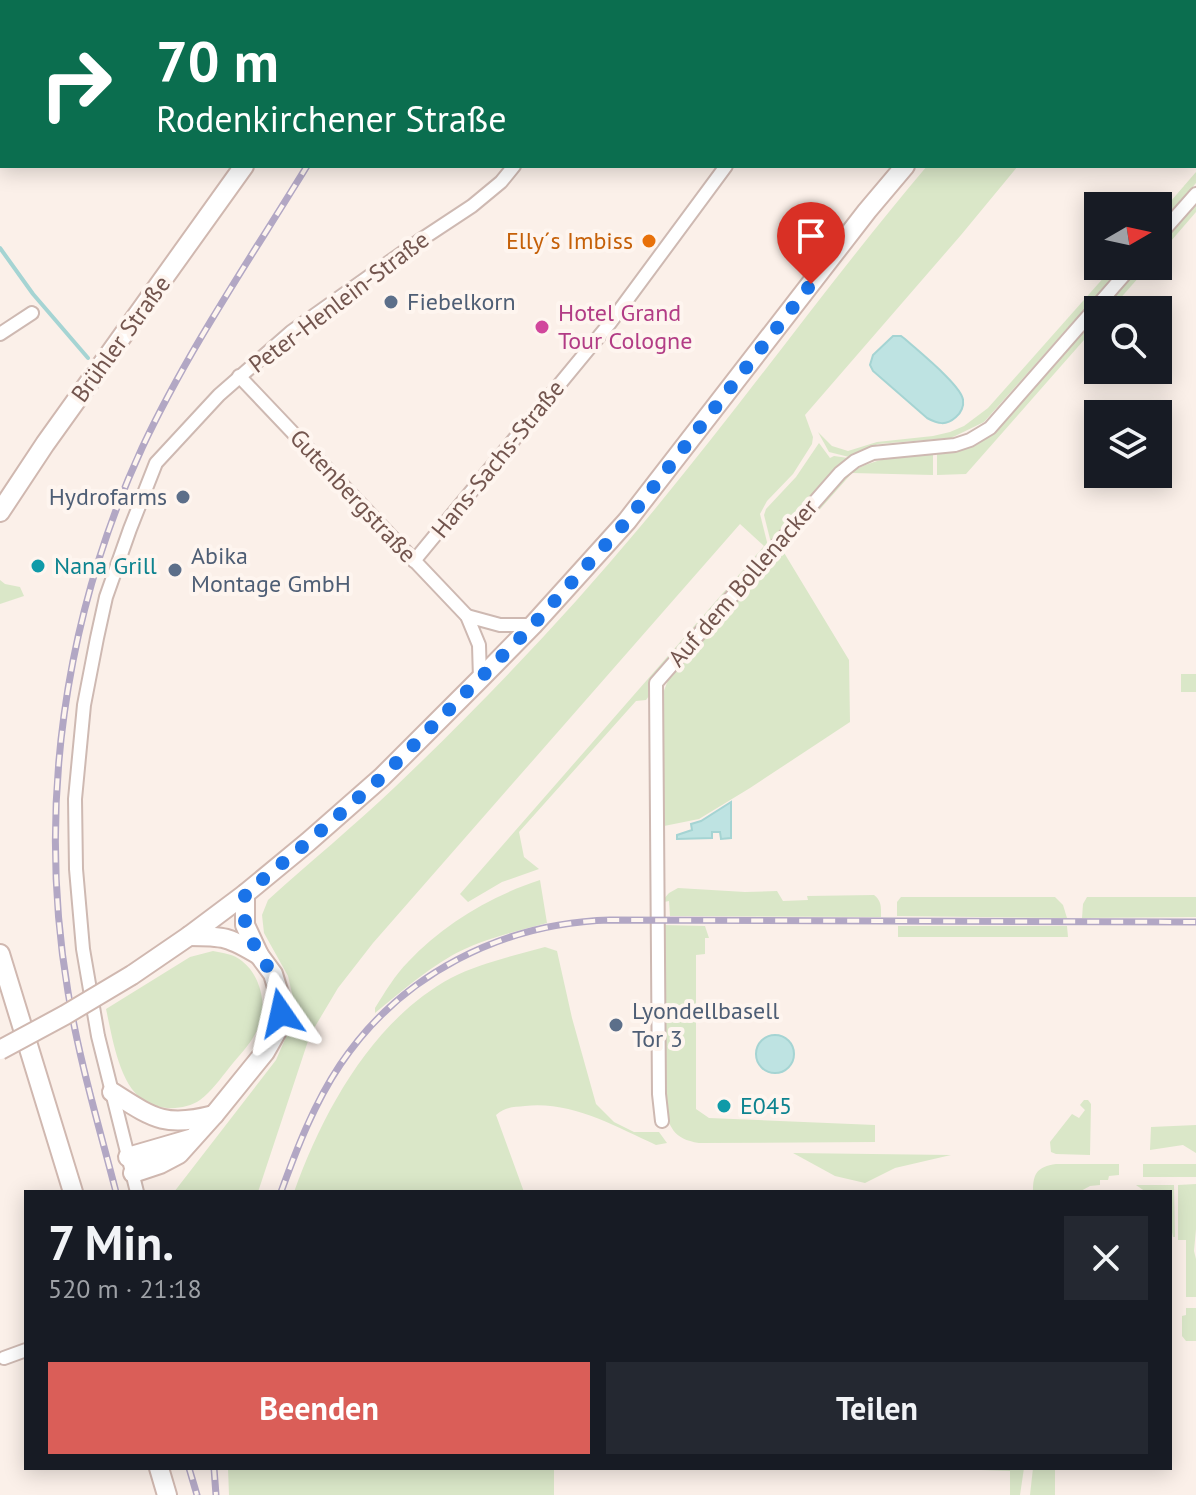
<!DOCTYPE html>
<html lang="de">
<head>
<meta charset="utf-8">
<style>
	body { margin:0; font-family:"PT Sans",sans-serif; background:#242831; color:#f1f3f6; height:100vh; display:flex; flex-direction:column; font-size:30px; white-space:nowrap }
	* { box-sizing:border-box; margin:0 }
	p { font-size:26px; color:#9ea1a6 }
	.icon { flex:none; width:44px; height:44px; fill:none; stroke:currentColor; stroke-width:2; stroke-linecap:round; stroke-linejoin:round }
	.map { position:relative; flex:1; overflow:hidden }
	.side { position:absolute; left:24px; top:1190px; width:1148px; height:280px; display:flex; flex-direction:column; background:#171b24; border-radius:0px; box-shadow:0 4px 20px #0003 }
	.side>* { flex:none }
	.hud { position:absolute; left:0px; top:0px; width:1196px; height:168px; box-shadow:0 4px 20px #0003; background:#0b6e4f; color:#fff; overflow:hidden }
	.needle { width:52px; rotate:81deg }
	.buttons { position:absolute; left:1084px; top:192px; display:grid; gap:16px }
	.buttons a { display:grid; place-items:center; width:88px; height:88px; border-radius:0px; background:#171b24; box-shadow:0 4px 20px #0003; font-size:40px }
	.pin { position:absolute; display:grid; place-items:center; width:68px; height:68px; color:#fff; margin:-82px -34px; border-radius:50% 50% 50% 0; rotate:-45deg; box-shadow:0 0 8px #0007 }
	.pin .icon { rotate:45deg }
	.me { position:absolute; width:88px; margin:-44px; rotate:349deg; stroke-linejoin:round; filter:drop-shadow(0 0 6px #0008) }
	.turn { display:flex; align-items:center; gap:28px; height:168px; padding:0 24px; font-size:36px }
	.turn .icon { width:104px; height:104px; stroke-width:2.5 }
	.turn b { display:block; font-size:56px; line-height:68px }
	.round { display:grid; place-items:center; flex:none; width:84px; height:84px; border-radius:0px; background:#242831 }
	.overview { display:flex; align-items:center; justify-content:space-between; height:136px; padding:0 24px }
	h1 { font-size:48px; font-weight:800; line-height:60px }
	.action { display:flex; gap:16px; margin-top:auto; padding:16px 24px }
	.action a { flex:1; height:92px; border-radius:0px; background:#da5e58; color:#fff; font-size:32px; font-weight:800; line-height:92px; text-align:center }
	.action a+a { background:#242831; color:#f1f3f6 }
	.map>svg:first-child { display:block }
</style>
</head>
<body>
<div class="map">
<svg width="1196" height="1495" viewBox="0 0 1196 1495">
	<rect width="100%" height="100%" fill="#fbf0e9"/>
	<g fill="#dae7c8">
		<path d="M927,166H1018L961,235L805,415L813,437L812,444L793,474L767,501L760,514L768,546L767,548L650,682L649,696L646,700L636,701L519,832L524,857L539,869L502,882L468,902L460,894L764,546L740,524L373,943L338,988L310,1035L258,1192H174L276,1060L292,1023L293,998L288,976L264,933L262,915L268,900C310,862 354,826 395,787C481,705 564,618 640,527C739,409 828,283 927,166Z"/>
		<path d="M1196,172V183L1158,227V216Z"/>
		<path d="M1196,204V212L1158,256V247Z"/>
		<path d="M1114,266H1123L984,422L951,438L878,444L849,457L829,452L818,432L832,446L848,451L877,442L933,436L950,432L964,426L988,408Z"/>
		<path d="M1141,266L1147,268L1110,310H1103Z"/>
		<path d="M1098,315V324L966,474L937,475V453C961,451 973,447 994,434Z"/>
		<path d="M819,443L830,458L834,456L848,458L835,469L771,543L764,515L766,509L796,477Z"/>
		<path d="M933,454V475L852,473L783,551L849,660L850,722L750,788L699,819L664,826L662,696L668,680L846,476C872,457 901,456 933,454Z"/>
		<path d="M0,580L5,584L20,587L24,596L0,604Z"/>
		<rect x="1181" y="674" width="15" height="18"/>
		<path d="M540,880L547,923C517,931 478,940 451,956C424,972 399,993 375,1013V1008C385,992 395,975 408,962C443,924 491,896 540,880Z"/>
		<path d="M678,888L745,892L777,891L783,901L808,900L807,896L874,895C882,901 881,908 881,917L670,916L669,901L664,902L663,916L662,901L669,893Z"/>
		<path d="M901,897H1055L1063,905L1067,918L897,916V902Z"/>
		<path d="M1087,897H1196V917L1082,918L1083,904Z"/>
		<path d="M662,925L705,926L709,938H705V954L696,955V1109L709,1118L875,1125V1142L699,1143C673,1139 669,1127 664,1104Z"/>
		<path d="M898,926H1067L1068,937H898Z"/>
		<path d="M545,947L557,951L572,1018L596,1104L614,1122L634,1132H659L667,1143L656,1145C614,1126 572,1101 525,1106C513,1107 505,1107 496,1115L524,1192H294C323,1111 373,1020 451,978C481,963 513,956 545,947Z"/>
		<path d="M213,951C223,953 234,954 242,961C259,974 267,1002 260,1022C255,1040 240,1054 229,1068C221,1078 211,1092 200,1100C184,1111 157,1111 142,1099C119,1083 112,1036 106,1009L190,957Z"/>
		<path d="M1084,1100H1088L1091,1104L1090,1155L1056,1154L1051,1152L1050,1142L1072,1114L1079,1118L1085,1110L1080,1105Z"/>
		<path d="M1196,1125V1153L1183,1145L1150,1150L1151,1127Z"/>
		<path d="M793,1153L951,1155L895,1168L865,1183L835,1176Z"/>
		<path d="M1056,1164H1119V1175L1109,1176L1108,1180H1100V1185L1090,1186L1079,1192H1033C1033,1173 1037,1167 1056,1164Z"/>
		<rect x="1143" y="1164" width="53" height="13"/>
		<path d="M1196,1184V1229L1194,1251L1196,1259V1297H1186V1240H1178V1185Z"/>
		<path d="M1136,1185H1174L1175,1237H1173L1170,1223V1192H1146Z"/>
		<path d="M1186,1308H1196V1341H1186L1182,1336V1316L1186,1315Z"/>
		<path d="M228,1468H554V1495H229Z"/>
		<path d="M981,1468H1024L1020,1495H1010V1471L981,1470Z"/>
		<path d="M1033,1468H1055V1495H1030Z"/>
	</g>
	<g fill="#bee3e2" stroke="#a5d4d3" stroke-width="2">
		<path d="M893,336H901L905,339C917,350 962,386 963,400C964,406 961,413 956,417C946,426 938,424 927,418L873,371L870,365L873,355Z"/>
		<path d="M731,802V838L721,839L720,832H712V838L677,839V835L692,830L691,824L701,821Z"/>
		<circle cx="775" cy="1054" r="19"/>
	</g>
	<g fill="none" stroke-linecap="round" stroke-linejoin="round">
		<path stroke="#a5d4d3" stroke-width="4" d="M0,248L33,294L88,358"/>
		<defs>
			<g id="street">
				<path d="M622,2L623,0"/>
				<path d="M847,2L849,0"/>
				<path d="M1158,237L1196,194"/>
				<path d="M0,334L32,313"/>
				<path d="M239,376L467,616L479,645L480,679"/>
				<path d="M414,561L610,323L726,166"/>
				<path d="M467,616L500,625H533"/>
				<path d="M662,1121L659,1094L656,683L840,473L855,461L873,453L955,445L970,440L990,428L1132,266"/>
				<path d="M137,1192L98,1036L83,949L76,869L75,799L84,705L97,638L106,597L130,529L156,463L219,395L291,332L419,241L472,206L501,182L514,166"/>
				<path d="M4,1358L26,1350"/>
			</g>
			<g id="secondary">
				<path d="M349,2L350,0"/>
				<path d="M1045,2L1047,0"/>
				<path d="M0,512L45,444L244,166"/>
				<path d="M189,936C224,936 229,937 259,955"/>
				<path d="M0,954L73,1192"/>
				<path d="M132,975L189,936L245,894L308,842L382,777L480,679L533,625L627,521L867,211L905,166"/>
				<path d="M112,1092C153,1118 165,1128 214,1115"/>
				<path d="M128,1157L190,1139"/>
				<path d="M133,1173L160,1164L179,1154L214,1115L265,1052L277,1031L281,1013L280,997L273,974L259,955L245,925V894"/>
				<path d="M159,1468L167,1495"/>
			</g>
		</defs>
		<use href="#street" stroke="#ceb9b2" stroke-width="16"/>
		<use href="#secondary" stroke="#d0b8b0" stroke-width="22"/>
		<use href="#street" stroke="#fff" stroke-width="12"/>
		<use href="#secondary" stroke="#fff" stroke-width="18"/>
		<defs>
			<g id="rail">
				<path d="M399,2L401,0"/>
				<path d="M116,1192C99,1126 79,1060 68,992C37,808 64,617 142,448C188,350 250,259 307,166"/>
				<path d="M281,1192C297,1148 314,1104 340,1065C401,974 502,923 610,920L1196,922"/>
				<path d="M189,1468L197,1495"/>
				<path d="M214,1468L216,1495"/>
			</g>
		</defs>
		<use href="#rail" stroke="#b2a7c4" stroke-width="7"/>
		<use href="#rail" stroke="#fef5ef" stroke-width="4" stroke-dasharray="12" stroke-linecap="butt"/>
		<defs>
			<path id="secondary-bridge" d="M0,1050L65,1015L132,975"/>
		</defs>
		<use href="#secondary-bridge" stroke="#d0b8b0" stroke-width="22" stroke-linecap="butt"/>
		<use href="#secondary-bridge" stroke="#fff" stroke-width="18"/>
	</g>
	<g fill="none" stroke-linecap="round" stroke-linejoin="round">
		<path stroke="#1a73e8" stroke-width="14" stroke-dasharray="0 25.2" d="M281,1013L280,997L273,974L259,955L245,925V894L308,842L382,777L533,625L627,521L811,284"/>
	</g>
	<circle fill="#e8710a" stroke="#fef5ef" stroke-width="3" cx="649" cy="241" r="8"/>
	<g fill="#5c6f8a" stroke="#fef5ef" stroke-width="3">
		<circle cx="391" cy="302" r="8"/>
		<circle cx="183" cy="497" r="8"/>
		<circle cx="175" cy="570" r="8"/>
		<circle cx="616" cy="1025" r="8"/>
	</g>
	<circle fill="#d1479c" stroke="#fef5ef" stroke-width="3" cx="542" cy="327" r="8"/>
	<g fill="#0f9aa8" stroke="#fef5ef" stroke-width="3">
		<circle cx="38" cy="566" r="8"/>
		<circle cx="724" cy="1106" r="8"/>
	</g>
	<g text-anchor="middle" stroke-width="8" stroke-linejoin="round" paint-order="stroke">
		<g font-size="24" fill="#c56008" stroke="#fef5ef" text-anchor="end">
			<text x="633" y="249">Elly´s Imbiss</text>
		</g>
		<g font-size="24" fill="#73554e" stroke="#fef5ef">
			<text transform="translate(339 302) rotate(-37)" y="8">Peter-Henlein-Straße</text>
			<text transform="translate(121 339) rotate(-54)" y="8">Brühler Straße</text>
			<text transform="translate(498 459) rotate(-51)" y="8">Hans-Sachs-Straße</text>
			<text transform="translate(353 496) rotate(47)" y="8">Gutenbergstraße</text>
			<text transform="translate(743 583) rotate(-49)" y="8">Auf dem Bollenacker</text>
		</g>
		<g font-size="24" fill="#4e5e75" stroke="#fef5ef" text-anchor="start">
			<text x="407" y="310">Fiebelkorn</text>
			<text x="167" y="505" text-anchor="end">Hydrofarms</text>
			<text x="191" y="564">Abika<tspan x="191" dy="28">Montage GmbH</tspan></text>
			<text x="632" y="1019">Lyondellbasell<tspan x="632" dy="28">Tor 3</tspan></text>
		</g>
		<g font-size="24" fill="#b23c85" stroke="#fef5ef" text-anchor="start">
			<text x="558" y="321">Hotel Grand<tspan x="558" dy="28">Tour Cologne</tspan></text>
		</g>
		<g font-size="24" fill="#0d838f" stroke="#fef5ef" text-anchor="start">
			<text x="54" y="574">Nana Grill</text>
			<text x="740" y="1114">E045</text>
		</g>
	</g>
</svg>
<div class="buttons">
<a><svg class="needle" viewBox="-14 -14 28 28"><path d="M0-13l5 13h-10z" fill="#e53935"/><path d="M0 13l5-13h-10z" fill="#9ea1a6"/></svg></a>
<a><svg class="icon" aria-label="search" viewBox="0 0 24 24"><circle cx="10" cy="10" r="6"/><path d="M15 15l6 6"/></svg></a>
<a><svg class="icon" aria-label="layers" viewBox="0 0 24 24"><path d="M12 4l9 5-9 5-9-5zM3 14l9 5 9-5"/></svg></a>
</div>
<div class="pin" style="left:811px;top:284px;background:#d93025"><svg class="icon" aria-label="arrive" viewBox="0 0 24 24"><path d="M6 21V4h12l-3 4 3 4H6"/></svg></div>
<svg class="me" style="left:281px;top:1013px" viewBox="-20 -20 40 40"><path d="M0-17L14 15 0 8-14 15z" fill="#1a73e8" stroke="#fff" stroke-width="4"/></svg>
<div class="hud">
<div class="turn"><svg class="icon" aria-label="right" viewBox="0 0 24 24"><path d="M7 20v-9h11M14 6l5 5-5 5"/></svg><div><b>70 m</b>Rodenkirchener Straße</div></div>
</div>
<section class="side">
<div class="overview"><div><h1>7 Min.</h1><p>520 m · 21:18</p></div><a class="round"><svg class="icon" aria-label="close" viewBox="0 0 24 24"><path d="M6 6l12 12M18 6L6 18"/></svg></a></div>
<div class="action"><a>Beenden</a><a>Teilen</a></div>
</section>
</div>
</body>
</html>
